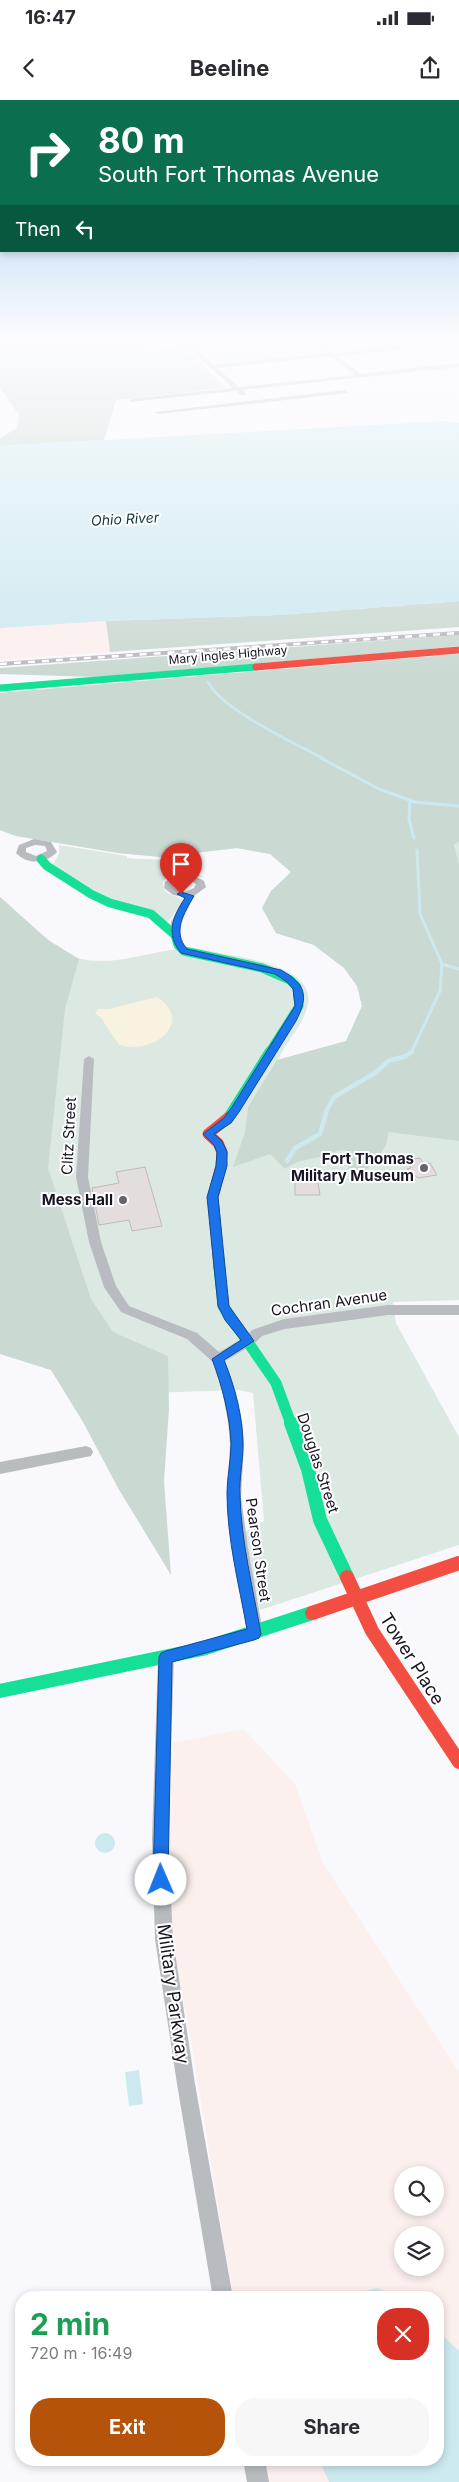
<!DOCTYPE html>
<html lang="en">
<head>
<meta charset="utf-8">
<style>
	body { margin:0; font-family:Inter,sans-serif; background:#f7f7f7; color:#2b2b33; height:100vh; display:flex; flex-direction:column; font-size:19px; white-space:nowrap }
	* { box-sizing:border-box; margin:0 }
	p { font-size:16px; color:#7c7c81 }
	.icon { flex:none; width:28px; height:28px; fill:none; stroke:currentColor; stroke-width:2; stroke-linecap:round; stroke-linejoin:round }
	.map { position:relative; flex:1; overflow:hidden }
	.details { position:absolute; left:15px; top:2191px; width:429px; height:175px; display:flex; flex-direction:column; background:#fff; border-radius:20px; box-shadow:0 2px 8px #0003 }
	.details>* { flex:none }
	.top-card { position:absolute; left:0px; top:0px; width:460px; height:152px; box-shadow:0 2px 8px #0003; background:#0b6e4f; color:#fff; overflow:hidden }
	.buttons { position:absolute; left:394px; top:2066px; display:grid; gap:10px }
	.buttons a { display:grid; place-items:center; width:50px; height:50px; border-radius:50%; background:#fff; box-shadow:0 2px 8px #0003; font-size:25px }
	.pin { position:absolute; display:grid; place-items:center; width:42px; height:42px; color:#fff; margin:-51px -21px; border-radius:50% 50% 50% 0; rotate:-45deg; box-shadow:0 0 5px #0007 }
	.pin .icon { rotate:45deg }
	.me { position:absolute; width:55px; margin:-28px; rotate:359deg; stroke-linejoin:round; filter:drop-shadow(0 0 4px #0008) }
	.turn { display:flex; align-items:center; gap:18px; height:105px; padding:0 15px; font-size:22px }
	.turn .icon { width:65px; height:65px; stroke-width:2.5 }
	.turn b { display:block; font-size:35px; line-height:42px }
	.then { display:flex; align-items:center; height:48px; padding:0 15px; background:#0003; gap:10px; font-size:19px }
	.round { display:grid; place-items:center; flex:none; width:52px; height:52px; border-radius:20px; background:#f7f7f7 }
	.summary { display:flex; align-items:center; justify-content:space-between; height:85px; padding:0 15px }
	h1 { font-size:30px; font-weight:700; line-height:38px; color:#1e9e55 }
	.primary-button { display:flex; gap:10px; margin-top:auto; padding:10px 15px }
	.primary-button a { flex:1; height:58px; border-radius:20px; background:#b45309; color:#fff; font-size:20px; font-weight:700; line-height:58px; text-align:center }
	.primary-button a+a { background:#f7f7f7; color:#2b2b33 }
	.status { display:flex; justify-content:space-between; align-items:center; height:35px; padding:0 25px; background:#fff; direction:ltr }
	.status svg { height:14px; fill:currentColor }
	header { display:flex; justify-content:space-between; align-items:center; height:65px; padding:0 15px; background:#fff; font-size:22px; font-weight:700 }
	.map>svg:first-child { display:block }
</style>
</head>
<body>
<div class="status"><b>16:47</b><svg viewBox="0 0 49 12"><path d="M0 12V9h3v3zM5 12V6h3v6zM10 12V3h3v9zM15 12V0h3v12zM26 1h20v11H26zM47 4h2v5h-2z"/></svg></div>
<header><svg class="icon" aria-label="back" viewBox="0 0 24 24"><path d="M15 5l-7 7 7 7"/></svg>Beeline<svg class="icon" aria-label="share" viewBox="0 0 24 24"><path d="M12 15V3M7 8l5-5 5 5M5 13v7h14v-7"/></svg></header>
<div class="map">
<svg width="459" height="2382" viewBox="0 0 459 2382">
	<rect width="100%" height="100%" fill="#f9f8fd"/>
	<g fill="#fbf0ee" fill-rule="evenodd">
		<path d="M106,521L110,552L0,560V528Z"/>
		<path d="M244,1629L295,1684L323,1763L459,1972V2382H266L262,2360H438V2198L233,2197L187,1917L177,1876L168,1794L170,1667L171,1643ZM402,2075H435V2108H402ZM402,2135H435V2168H402Z"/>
	</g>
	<g fill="#dce9e3">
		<path d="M0,241H68L35,249L0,248Z"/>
		<path d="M202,241H312L328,254L219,265L190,244Z"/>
		<path d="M459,554V1200L393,1202L396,1223L459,1337V1445L260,1510L251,1477L245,1433L253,1426L264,1421L253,1293L239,1290L147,1293L51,1270L0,1254V797C19,813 59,854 81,859C119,867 156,848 194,848C204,849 214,852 224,854C248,858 314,868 308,903C305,924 286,941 278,960L346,941L362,906L357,886L344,868L314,845L276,833L262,808L271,791L291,772L270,754L237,748L161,757L118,753L16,736L0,730V593Z"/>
		<path d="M59,745L127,756V758C154,761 182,755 203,778C190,773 173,770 163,782L164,790C169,796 180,796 183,802L168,822C129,806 87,791 53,764L59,754Z"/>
	</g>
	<g fill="#cadad2">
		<path d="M68,241H135L145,251L182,246L226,288L116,300L104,340L0,346V338L17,328L19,315L0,288V248L35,249Z"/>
		<path d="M459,501V527L110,552L106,521L278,515Z"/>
		<path d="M459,535V546L408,551L95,577L0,574V568Z"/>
		<path d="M459,554V741L454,745L459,764V1041L388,1032C389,1052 368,1067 355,1080L346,1064L345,1050C337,1050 333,1052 326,1055C310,1060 299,1059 285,1069L270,1054L233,1067L245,1032L248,1007L277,960L346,941L362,906L357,886L344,868L314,845L276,833L262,808L271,791L291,772L270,754L237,748L161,757L118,753L16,736L0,730V593Z"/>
		<path d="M0,797L48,840L79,859L65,909L48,1068L91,1199L113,1232L168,1256L169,1309L164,1381L171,1475L118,1388L83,1322L51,1270L0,1254Z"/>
	</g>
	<path fill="#f8f2e0" d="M157,897C189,918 165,945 135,947C130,947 124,946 119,945L101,918L95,913L98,909H109Z"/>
	<g fill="#cde9f0">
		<path d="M443,321L459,323V501L278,515L106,521L0,528V346Z"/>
		<circle cx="105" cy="1743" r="10"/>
		<path d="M139,1970L143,2004L129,2006L125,1972Z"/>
		<path d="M378,2188L396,2197H340Z"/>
		<path d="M438,2231L459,2251V2382H329L319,2360H438Z"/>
	</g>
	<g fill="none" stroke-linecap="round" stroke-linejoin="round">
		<path stroke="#cde9f0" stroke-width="2.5" d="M208,582C222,610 295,643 324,659"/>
		<g stroke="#cde9f0" stroke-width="3">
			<path d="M321,658L379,689L415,702L459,706"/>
			<path d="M410,701L409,719L414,738"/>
			<path d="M442,864L459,869"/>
			<path d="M411,953L440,891L442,864L420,814L417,750"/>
		</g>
		<path stroke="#cde9f0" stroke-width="4.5" d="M287,1061L295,1048L320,1034L327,1010L334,997L375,973L388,961L406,956L412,952"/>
	</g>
	<g fill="#e4dddd" stroke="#c1bab9">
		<path d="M420,1058L424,1064L430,1063L437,1075L418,1078L407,1069L411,1068L407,1060Z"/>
		<path d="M145,1067L162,1126L132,1131L129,1120L99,1125L92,1088L119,1083L116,1072Z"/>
		<path d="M295,1072H312L313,1079H316V1083L318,1082L320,1095H295Z"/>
	</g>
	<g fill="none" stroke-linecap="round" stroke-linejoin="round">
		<g fill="#b8bcc0" fill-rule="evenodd">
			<path d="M181,241H186L214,265L327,253L312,241H317L333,253L459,241V243L337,256L361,274L459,263V267L242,290L246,294L243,296L236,291L129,302L131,299L233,288ZM331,256L355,275L239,287L217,268Z"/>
			<path d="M346,290L348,293L158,314L155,312Z"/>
			<path d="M34,739L51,742L57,752C46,764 27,765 16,753L19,745ZM35,745L45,746L47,751L36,756L26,752V748Z"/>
			<path d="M189,773L204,781L206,787L194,796L181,822L180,835L175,838L170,835L171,822L185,797L173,795L164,788L165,782L175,775ZM187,779L196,784L194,788L185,792L174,787L175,783L180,780Z"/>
			<path d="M89,956L94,959L88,1077L101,1142L116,1186L129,1206L197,1233L219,1252L244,1238L252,1230L284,1219L388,1205H459V1215H388L285,1229L262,1236L254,1244L225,1261L235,1290L242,1322L244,1344L241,1397L248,1448L263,1533L260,1538L255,1540L250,1538L247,1533L233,1448L227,1397L230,1344L228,1322L222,1290L213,1262L187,1239L121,1212L104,1187L89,1142L76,1077L84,959Z"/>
			<path d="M86,1346L91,1348L93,1352L91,1356L0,1374V1362Z"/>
			<path d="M166,1550L171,1552L174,1557L168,1739L173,1839L195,1984L233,2198H213L177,1984L155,1839L152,1739L158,1557L161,1552Z"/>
			<path d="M243,2360H265L269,2382H247Z"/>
		</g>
		<path stroke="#16e098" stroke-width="7" d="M0,588L256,567"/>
		<path stroke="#16e098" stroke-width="9" d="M41,759L47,766L91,794L110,803L151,814L175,835L178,845L184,851L262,868L290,880L297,887L299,906L269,953"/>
		<g stroke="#16e098" stroke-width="11">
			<path d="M229,1017L270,952"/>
			<path d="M219,1167L223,1206L276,1283L291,1324"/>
		</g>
		<g stroke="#16e098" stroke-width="14">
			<path d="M291,1323L308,1369L320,1420L347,1477"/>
			<path d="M0,1591L202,1549L312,1513"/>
		</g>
		<path stroke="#f24e42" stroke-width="7" d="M256,567L459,550"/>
		<path stroke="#f24e42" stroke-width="11" d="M219,1167L213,1097L221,1066L222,1052L218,1043L208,1034L229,1017"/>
		<g stroke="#f24e42" stroke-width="14">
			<path d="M347,1477L372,1531L459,1662"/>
			<path d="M312,1513L459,1463"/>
		</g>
		<defs>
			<path id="rail" d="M0,564L459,533"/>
		</defs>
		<use href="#rail" stroke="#babbbf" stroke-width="4"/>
		<use href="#rail" stroke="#fff" stroke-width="2.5" stroke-dasharray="7" stroke-linecap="butt"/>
	</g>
	<linearGradient id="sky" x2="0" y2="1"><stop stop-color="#9dc9eb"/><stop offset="0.42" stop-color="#fcfcfe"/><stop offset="1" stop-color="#fcfcfe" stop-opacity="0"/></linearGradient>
	<rect width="459" height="574" fill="url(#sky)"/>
	<path fill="#1a73e8" stroke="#114b97" d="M181,792L194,796C184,813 172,832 187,849L281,870C306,884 309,896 296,921L239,1012L231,1023L214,1034L222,1041L227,1052V1066L218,1097L229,1206L254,1241L224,1260C235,1287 243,1317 243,1345C243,1362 239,1378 240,1395C241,1441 253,1488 261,1534L259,1538L254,1540L172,1562L168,1780L166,1786L161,1788L155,1786L153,1780L159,1557L161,1553L166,1551L247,1529C239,1485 227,1439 227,1393C227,1377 231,1360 231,1344C230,1315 222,1286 212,1259L241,1240L225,1220L218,1206L207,1097L216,1066L217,1052L214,1045L203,1034L224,1018L232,1007L295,906L293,889L287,882L275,874L181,853C165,834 173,816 185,798L177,794Z"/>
	<g fill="#67646e" stroke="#fff" stroke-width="2">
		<circle cx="424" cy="1068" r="5"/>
		<circle cx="123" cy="1100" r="5"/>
	</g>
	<g text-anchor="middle" stroke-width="4" stroke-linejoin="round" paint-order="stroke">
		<g font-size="12" fill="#181521" stroke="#fff">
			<text transform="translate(228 555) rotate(-5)" y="4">Mary Ingles Highway</text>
		</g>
		<g font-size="14" font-style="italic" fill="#12373f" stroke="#fff">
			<text transform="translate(125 419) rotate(-3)" y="5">Ohio River</text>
		</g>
		<g font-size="15" fill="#181521" stroke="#fff">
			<text transform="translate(69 1036) rotate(-87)" y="5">Clitz Street</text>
			<text transform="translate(329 1203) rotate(-8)" y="5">Cochran Avenue</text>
			<text transform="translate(318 1363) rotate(72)" y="5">Douglas Street</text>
			<text transform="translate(258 1450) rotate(82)" y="5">Pearson Street</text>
		</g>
		<g font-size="15" font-weight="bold" fill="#181521" stroke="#fff" text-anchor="end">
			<text x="414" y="1064">Fort Thomas<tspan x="414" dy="17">Military Museum</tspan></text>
			<text x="113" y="1105">Mess Hall</text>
		</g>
		<g font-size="18" fill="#181521" stroke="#fff">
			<text transform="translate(412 1559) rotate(58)" y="6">Tower Place</text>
			<text transform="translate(173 1894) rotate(82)" y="6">Military Parkway</text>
		</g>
	</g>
</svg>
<div class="buttons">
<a><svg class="icon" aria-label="search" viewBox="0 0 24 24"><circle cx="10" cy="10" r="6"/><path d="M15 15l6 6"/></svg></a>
<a><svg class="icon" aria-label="layers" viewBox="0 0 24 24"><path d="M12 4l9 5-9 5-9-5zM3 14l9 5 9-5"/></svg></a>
</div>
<div class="pin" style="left:181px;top:794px;background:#d93025"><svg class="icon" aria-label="arrive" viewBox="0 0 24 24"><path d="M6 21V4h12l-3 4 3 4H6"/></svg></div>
<svg class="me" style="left:161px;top:1780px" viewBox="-20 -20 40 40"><circle r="19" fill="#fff"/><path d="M0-13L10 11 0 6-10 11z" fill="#1a73e8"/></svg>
<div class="top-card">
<div class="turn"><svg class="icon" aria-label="right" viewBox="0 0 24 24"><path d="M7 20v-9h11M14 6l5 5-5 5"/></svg><div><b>80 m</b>South Fort Thomas Avenue</div></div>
<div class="then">Then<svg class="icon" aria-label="left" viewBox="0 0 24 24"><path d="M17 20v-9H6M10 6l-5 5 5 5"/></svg></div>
</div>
<section class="details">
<div class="summary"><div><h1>2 min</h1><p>720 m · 16:49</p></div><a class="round" style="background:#d93025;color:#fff"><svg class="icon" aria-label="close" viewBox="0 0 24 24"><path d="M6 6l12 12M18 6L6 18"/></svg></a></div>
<div class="primary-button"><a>Exit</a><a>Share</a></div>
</section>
</div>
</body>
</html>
